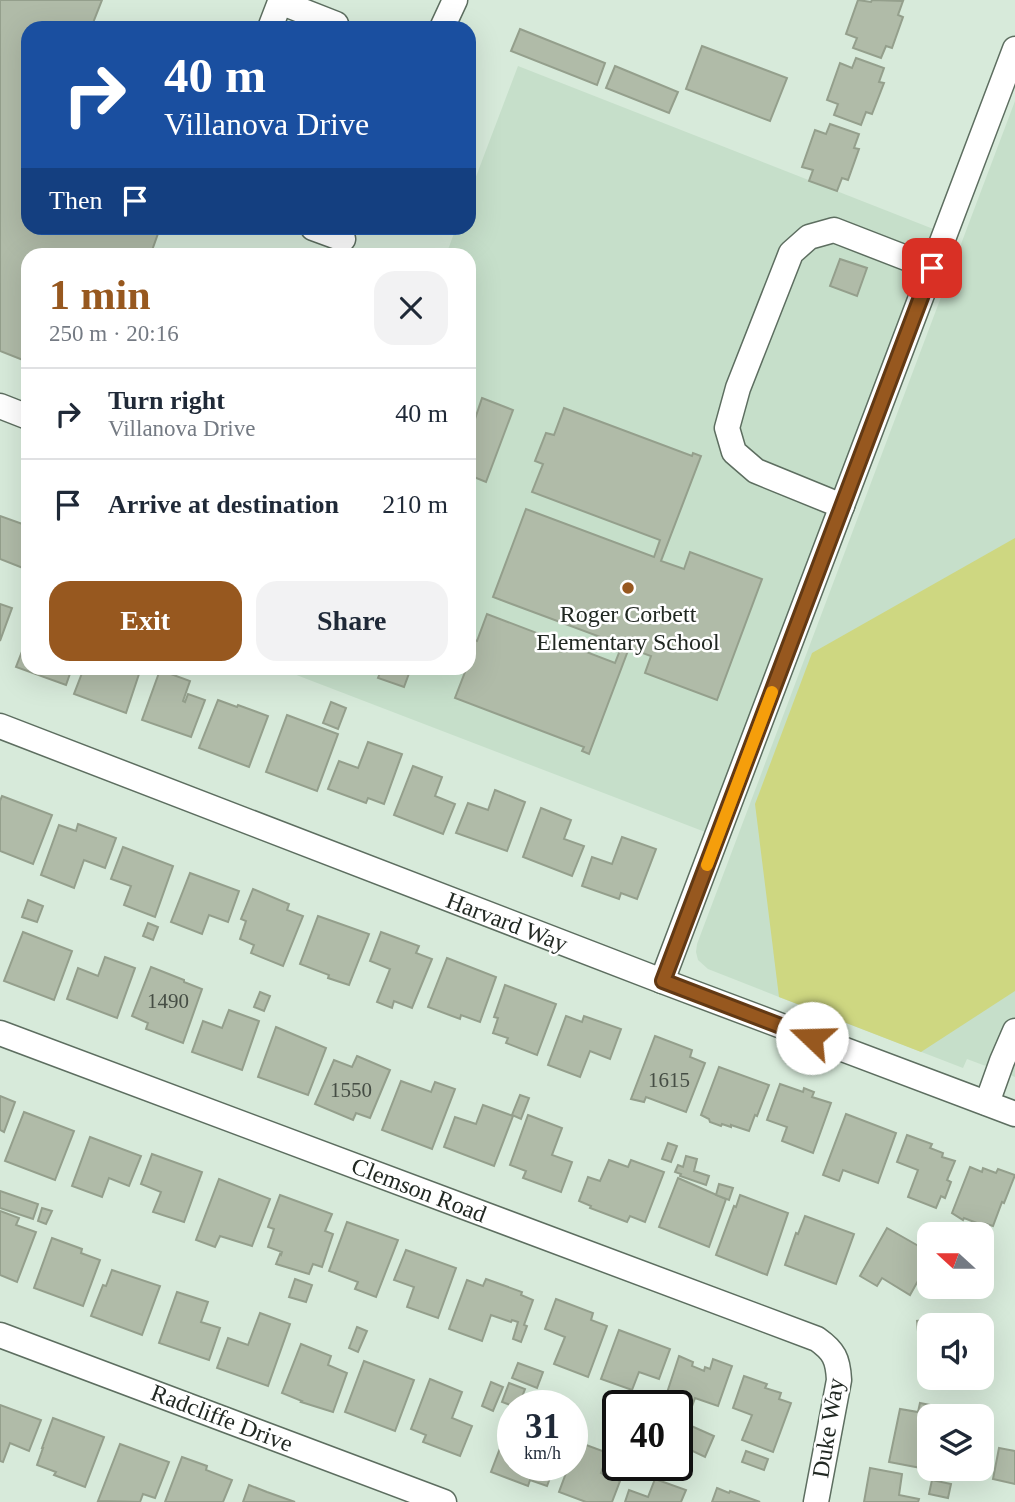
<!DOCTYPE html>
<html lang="en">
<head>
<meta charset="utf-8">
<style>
	body { margin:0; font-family:"Times New Roman",serif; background:#f2f2f3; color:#1f2937; height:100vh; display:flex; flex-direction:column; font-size:26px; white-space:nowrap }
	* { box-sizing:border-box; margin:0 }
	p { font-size:23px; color:#747a83 }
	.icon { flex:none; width:38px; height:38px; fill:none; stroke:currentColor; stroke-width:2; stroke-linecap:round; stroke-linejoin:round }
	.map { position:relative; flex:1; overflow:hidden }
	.drawer { position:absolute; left:21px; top:248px; width:455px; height:427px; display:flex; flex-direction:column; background:#fff; border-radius:21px; box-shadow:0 7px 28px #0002 }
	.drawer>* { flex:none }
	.guide { position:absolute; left:21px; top:21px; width:455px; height:214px; border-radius:21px; box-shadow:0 7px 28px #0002; background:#1a4fa0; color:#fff; overflow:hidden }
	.needle { width:46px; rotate:291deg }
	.fabs { position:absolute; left:917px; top:1222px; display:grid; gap:14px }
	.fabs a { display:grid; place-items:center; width:77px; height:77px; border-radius:14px; background:#fff; box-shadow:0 7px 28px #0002; font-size:35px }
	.speed { position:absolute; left:497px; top:1390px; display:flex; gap:14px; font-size:35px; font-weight:700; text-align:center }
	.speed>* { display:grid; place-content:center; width:91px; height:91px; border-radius:50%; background:#fff; box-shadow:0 7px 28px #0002; line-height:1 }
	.speed small { font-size:18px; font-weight:400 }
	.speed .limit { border:4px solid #111; border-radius:10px; background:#fff; color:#111 }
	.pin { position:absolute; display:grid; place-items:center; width:60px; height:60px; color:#fff; margin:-30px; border-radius:14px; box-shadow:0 4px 10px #0006 }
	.me { position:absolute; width:77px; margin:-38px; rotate:291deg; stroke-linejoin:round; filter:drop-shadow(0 0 5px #0008) }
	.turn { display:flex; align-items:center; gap:24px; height:147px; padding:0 28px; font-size:32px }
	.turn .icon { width:91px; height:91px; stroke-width:2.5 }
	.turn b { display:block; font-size:49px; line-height:60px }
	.then { display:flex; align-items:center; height:66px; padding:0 28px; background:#0003; gap:14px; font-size:26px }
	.round { display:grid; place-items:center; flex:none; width:74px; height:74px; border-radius:21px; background:#f2f2f3 }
	.head { display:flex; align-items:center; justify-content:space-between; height:119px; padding:0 28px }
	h1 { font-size:42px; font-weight:600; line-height:52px; color:#97581f }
	.cta { display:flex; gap:14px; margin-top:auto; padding:14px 28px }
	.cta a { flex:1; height:80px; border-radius:21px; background:#97581f; color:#fff; font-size:28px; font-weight:600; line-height:80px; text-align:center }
	.cta a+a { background:#f2f2f3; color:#1f2937 }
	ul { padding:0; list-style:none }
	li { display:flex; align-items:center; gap:21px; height:91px; padding:0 28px; border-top:2px solid #e0e1e3 }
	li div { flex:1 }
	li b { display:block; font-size:26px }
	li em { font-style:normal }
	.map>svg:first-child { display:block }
</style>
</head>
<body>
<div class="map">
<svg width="1015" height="1502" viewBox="0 0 1015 1502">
	<rect width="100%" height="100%" fill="#d7eada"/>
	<g fill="#c6dfca">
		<path d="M518,66L941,232L713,835L286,671L287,668H469V256L446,255L456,228H469V195Z"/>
		<path d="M1015,101V1077L967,1059L963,1068L779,997L708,969L698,960L696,952L697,944Z"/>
	</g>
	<path fill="#ced781" d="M1015,538V991L921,1052L779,997L755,804L812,653Z"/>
	<g fill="#b0bba8" stroke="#949f8c" stroke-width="2">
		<path d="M0,0H102L91,28H28V228H160L150,256H28V362L0,351Z"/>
		<path d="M858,0L871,2L872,0L903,1L898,15L903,17L892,48L886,46L881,58L853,48L857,38L846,34Z"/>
		<path d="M520,29L605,63L597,85L511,51Z"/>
		<path d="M702,46L787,78L770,121L686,89Z"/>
		<path d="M856,58L884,68L879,82L884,83L872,114L866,112L861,125L834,115L838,104L827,100L840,63L852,68Z"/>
		<path d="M615,66L678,92L669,113L606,88Z"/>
		<path d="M830,124L859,134L854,148L859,149L848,180L842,178L837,191L809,181L813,170L802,167L815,130L826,134Z"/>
		<path d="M840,259L867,268L857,296L830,286Z"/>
		<path d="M482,398L513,410L486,482L469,475V437Z"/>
		<path d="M564,408L692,456L693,453L701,456L661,561L684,569L690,552L762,579L717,700L645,673L651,656L629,648L589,754L582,751L584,747L455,698L465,672L457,669L469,668V638L477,641L487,614L615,663L622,645L493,597L526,509L654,557L660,540L532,492L543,464L535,461L546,433L554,435Z"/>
		<path d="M0,516L28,526V570L0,559Z"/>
		<path d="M0,604L12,608L0,641Z"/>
		<path d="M28,636V668H72L66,685L16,667Z"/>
		<path d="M84,668H97L106,672L107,668H141L126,713L74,694Z"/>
		<path d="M382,668H411L404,687L378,678Z"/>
		<path d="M160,670L190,681L183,701L185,702L188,694L205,700L191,737L142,720Z"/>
		<path d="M218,700L237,707L238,705L268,716L249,767L199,748Z"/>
		<path d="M331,702L346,708L338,729L323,723Z"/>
		<path d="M287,715L338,734L317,791L266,772Z"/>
		<path d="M368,742L402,754L384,804L368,798L366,803L328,789L339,761L358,768Z"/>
		<path d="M413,766L442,777L435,796L455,804L443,834L394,815Z"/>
		<path d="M495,790L525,802L507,851L456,833L468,803L488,810Z"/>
		<path d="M2,796L52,815L33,864L0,851V801Z"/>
		<path d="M541,808L571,820L564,839L584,846L572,876L523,857Z"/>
		<path d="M78,824L116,838L105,868L84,860L74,888L41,875L59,825L76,831Z"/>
		<path d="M622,837L656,849L637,899L621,893L619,899L582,886L592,857L612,864Z"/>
		<path d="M123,847L173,866L155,917L124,905L131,886L111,879Z"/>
		<path d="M190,873L239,891L228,922L209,915L202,934L171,922Z"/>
		<path d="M253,889L289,904L287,910L303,916L283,966L251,953L254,945L240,939L246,921L241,919Z"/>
		<path d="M28,900L43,906L37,922L22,917Z"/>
		<path d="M318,916L369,934L349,985L328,978L329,975L300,964Z"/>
		<path d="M148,923L158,927L153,940L143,936Z"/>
		<path d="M23,932L72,951L54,1000L4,981Z"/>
		<path d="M381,932L419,946L416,953L432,959L412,1008L394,1001L392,1008L377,1002L390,969L370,961Z"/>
		<path d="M105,957L135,968L117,1018L67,999L78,968L98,976Z"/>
		<path d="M447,958L496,977L480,1022L461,1015L460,1019L428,1007Z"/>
		<path d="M151,967L184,980V982L202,989L183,1043L146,1029L148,1023L132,1016Z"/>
		<path d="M505,985L556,1004L537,1055L506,1043L508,1038L493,1033L498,1018L494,1017Z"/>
		<path d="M260,992L270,996L264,1011L254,1007Z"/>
		<path d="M229,1010L259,1021L242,1070L192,1052L203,1021L222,1028Z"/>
		<path d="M566,1016L582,1022L584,1016L621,1029L610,1059L590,1051L580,1077L548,1065Z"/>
		<path d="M276,1027L326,1048L308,1095L258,1077Z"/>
		<path d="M655,1036L692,1050L690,1057L705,1063L686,1112L646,1097L644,1102L631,1099Z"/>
		<path d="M357,1056L390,1070L370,1118L356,1113L353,1120L315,1104L334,1060L352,1067Z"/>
		<path d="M719,1067L769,1085L757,1116L755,1115L749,1131L731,1125V1127L722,1124L721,1126L710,1122L709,1119L701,1115Z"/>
		<path d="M401,1081L431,1092L435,1082L455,1089L432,1149L382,1130Z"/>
		<path d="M780,1084L803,1092L804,1088L814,1092L812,1097L831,1103L813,1153L782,1141L787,1127L767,1120Z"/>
		<path d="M520,1095L529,1098L521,1119L512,1115Z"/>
		<path d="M0,1096L15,1102L4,1132L0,1130Z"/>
		<path d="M483,1105L513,1116L494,1166L444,1147L455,1117L476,1124Z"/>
		<path d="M24,1112L74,1131L55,1180L5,1161Z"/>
		<path d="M846,1114L896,1133L878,1183L843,1170L839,1181L823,1175Z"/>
		<path d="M528,1115L562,1128L552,1155L572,1162L561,1192L523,1178L526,1171L510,1165Z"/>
		<path d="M907,1135L932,1144L930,1148L943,1153L942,1157L955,1161L947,1180L951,1182L945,1198L941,1196L936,1208L908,1197L918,1170L897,1162Z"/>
		<path d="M90,1137L141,1156L129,1186L109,1178L102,1197L72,1186Z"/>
		<path d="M668,1143L677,1146L671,1162L662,1159Z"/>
		<path d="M152,1154L202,1172L184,1222L153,1212L161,1192L141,1184Z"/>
		<path d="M686,1156L697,1159L694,1171L709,1176L706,1185L680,1176L681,1174L675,1172L678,1165L683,1167Z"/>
		<path d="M609,1160L628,1167L631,1160L664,1172L645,1222L630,1216L627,1222L590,1208L591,1206L579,1201L588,1177L600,1181Z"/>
		<path d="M970,1167L982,1172L983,1168L996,1173L998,1169L1015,1175L1004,1203L1002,1202L993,1226L983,1223L982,1225L964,1218L963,1220L952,1213Z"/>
		<path d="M678,1178L726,1199L709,1247L659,1227Z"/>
		<path d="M219,1179L270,1199L252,1246L220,1236L215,1247L196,1240Z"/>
		<path d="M719,1184L733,1188L729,1200L716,1195Z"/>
		<path d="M0,1191L38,1204L33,1219L0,1208Z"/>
		<path d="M280,1195L332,1214L325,1231L333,1234L322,1267L313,1264L309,1274L276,1264L280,1254L281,1255L282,1252L268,1247L274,1229L268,1227Z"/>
		<path d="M740,1195L788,1213L767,1275L716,1255L734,1206L736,1207Z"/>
		<path d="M42,1208L52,1211L46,1224L38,1221Z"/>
		<path d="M0,1211L19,1218L16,1225L36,1232L17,1282L0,1275Z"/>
		<path d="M805,1216L854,1234L836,1284L785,1265L796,1233L798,1234Z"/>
		<path d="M347,1222L398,1240L376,1297L355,1289L358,1282L329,1271Z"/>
		<path d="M887,1228L929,1252V1284L919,1279L910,1295L882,1278L877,1286L860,1276Z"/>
		<path d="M52,1238L82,1249L81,1253L100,1260L83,1306L34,1288Z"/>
		<path d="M406,1250L456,1268L438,1318L407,1307L414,1287L394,1280Z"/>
		<path d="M112,1270L160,1286L142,1335L91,1316L103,1285L106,1286Z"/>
		<path d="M295,1279L312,1285L306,1302L289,1297Z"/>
		<path d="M486,1279L522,1292L521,1295L533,1300L524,1325L527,1326L521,1342L513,1339L518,1322L512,1320L511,1322L491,1315L482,1341L449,1329L467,1280L483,1286Z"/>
		<path d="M177,1292L208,1302L201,1322L220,1328L209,1360L159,1343Z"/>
		<path d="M556,1299L593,1313L591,1320L607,1326L588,1377L554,1364L565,1337L545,1329Z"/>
		<path d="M260,1313L290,1324L268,1386L217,1368L228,1338L248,1345Z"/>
		<path d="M968,1315L969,1325H929V1374L922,1375L917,1321Z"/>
		<path d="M357,1327L367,1331L358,1352L349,1348Z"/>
		<path d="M619,1330L670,1349L659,1379L639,1372L632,1390L601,1379Z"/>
		<path d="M301,1344L331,1356L328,1365L347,1373L333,1412L301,1402L302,1401L282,1393Z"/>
		<path d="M679,1356L693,1362L692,1366L704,1371L705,1367L710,1369L713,1359L732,1366L718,1406L695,1398L689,1415L677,1410V1405H663Z"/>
		<path d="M364,1361L414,1380L395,1431L345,1412Z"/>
		<path d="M518,1363L543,1372L537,1388L512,1378Z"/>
		<path d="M744,1376L767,1384L765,1388L781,1393L779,1399L791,1403L773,1452L742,1440L752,1415L733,1408Z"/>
		<path d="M430,1379L462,1392L452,1418L472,1426L460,1456L423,1442L426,1435L411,1429Z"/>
		<path d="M491,1382L503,1387L493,1411L482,1406Z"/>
		<path d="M509,1383L525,1389L519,1405L513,1406L502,1402Z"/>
		<path d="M920,1403L951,1409L950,1416H929V1448L925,1447L921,1468L889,1462L900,1409L918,1412Z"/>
		<path d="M0,1405L41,1420L29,1451L10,1443L3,1462L0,1461Z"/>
		<path d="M53,1418L104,1437L85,1487L54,1475L56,1472L37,1465L43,1448H42Z"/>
		<path d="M689,1425L714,1436L705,1457L680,1445Z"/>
		<path d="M578,1442L608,1453L601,1473L620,1481L612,1502H586L559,1492L569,1465H572V1456Z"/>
		<path d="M502,1443L513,1447V1465H555L547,1486L530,1480L528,1486L491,1472Z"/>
		<path d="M120,1444L169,1462L155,1498L143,1494L140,1502L98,1501Z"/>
		<path d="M999,1448L1015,1451V1484L993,1479Z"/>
		<path d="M746,1451L768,1459L764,1470L742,1462Z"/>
		<path d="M182,1457L207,1466L206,1470L232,1480L223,1502H165Z"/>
		<path d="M870,1468L902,1474L899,1495L919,1499L918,1502H864Z"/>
		<path d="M655,1479L686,1490L681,1502H625L629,1490L648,1497Z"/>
		<path d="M932,1480L951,1484L948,1498L929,1494Z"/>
		<path d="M249,1485L267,1492L295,1502H243Z"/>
		<path d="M717,1488L729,1493L730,1491L760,1502H712Z"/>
	</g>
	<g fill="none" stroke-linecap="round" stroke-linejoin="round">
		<defs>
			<g id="minor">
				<path d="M270,28L280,2L336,24L335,28"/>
				<path d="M442,28L455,0"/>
				<path d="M313,228L343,239"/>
				<path d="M0,406L28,417"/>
				<path d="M842,506L756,471L734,452L727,428L738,388L791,253L809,237L834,230L932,268"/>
				<path d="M0,726L662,981L1015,1114"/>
				<path d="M662,981L1015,49"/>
				<path d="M0,1033L817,1339C834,1351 838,1359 839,1380L816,1502"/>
				<path d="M987,1103L1002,1061L1015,1031"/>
				<path d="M0,1335L444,1502"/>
			</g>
		</defs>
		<use href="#minor" stroke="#5d6e60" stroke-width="27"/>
		<use href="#minor" stroke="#fff" stroke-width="24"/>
	</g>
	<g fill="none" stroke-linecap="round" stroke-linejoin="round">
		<defs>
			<path id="route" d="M812,1038L663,981L932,268"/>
		</defs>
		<use href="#route" stroke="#623914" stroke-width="18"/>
		<use href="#route" stroke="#97581f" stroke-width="12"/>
		<path stroke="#f59e0b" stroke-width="12" d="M707,865L772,692"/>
	</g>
	<circle fill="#97581f" stroke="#fff" stroke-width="2.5" cx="628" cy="588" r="7"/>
	<g text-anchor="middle" stroke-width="5" stroke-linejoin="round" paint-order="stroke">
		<g font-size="21" fill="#454d44">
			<text x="168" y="1008">1490</text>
			<text x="669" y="1087">1615</text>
			<text x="351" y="1097">1550</text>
		</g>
		<g font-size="24" fill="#212822" stroke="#fff">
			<text x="628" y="622">Roger Corbett<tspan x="628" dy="28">Elementary School</tspan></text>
		</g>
		<g font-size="24" fill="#212822" stroke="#fff">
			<text transform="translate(507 922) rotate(21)" y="8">Harvard Way</text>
			<text transform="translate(419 1190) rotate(21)" y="8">Clemson Road</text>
			<text transform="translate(222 1418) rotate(21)" y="8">Radcliffe Drive</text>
			<text transform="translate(828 1428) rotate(-81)" y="8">Duke Way</text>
		</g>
	</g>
</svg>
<div class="fabs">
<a><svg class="needle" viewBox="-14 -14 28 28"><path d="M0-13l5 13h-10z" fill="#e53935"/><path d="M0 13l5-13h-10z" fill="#747a83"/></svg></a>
<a><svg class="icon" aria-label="sound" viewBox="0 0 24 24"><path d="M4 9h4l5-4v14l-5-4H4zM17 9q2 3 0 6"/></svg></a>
<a><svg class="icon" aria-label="layers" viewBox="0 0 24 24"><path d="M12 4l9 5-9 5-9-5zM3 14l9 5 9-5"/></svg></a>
</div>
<div class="speed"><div>31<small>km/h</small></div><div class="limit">40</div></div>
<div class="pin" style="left:932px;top:268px;background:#d93025"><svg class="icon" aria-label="arrive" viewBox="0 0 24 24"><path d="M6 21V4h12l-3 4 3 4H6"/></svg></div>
<svg class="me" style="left:812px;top:1038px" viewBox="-20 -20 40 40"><circle r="19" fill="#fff"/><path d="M0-13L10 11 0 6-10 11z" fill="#97581f"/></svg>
<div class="guide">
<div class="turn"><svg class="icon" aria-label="right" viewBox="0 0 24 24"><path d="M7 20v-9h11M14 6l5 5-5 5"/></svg><div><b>40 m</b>Villanova Drive</div></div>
<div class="then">Then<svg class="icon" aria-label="arrive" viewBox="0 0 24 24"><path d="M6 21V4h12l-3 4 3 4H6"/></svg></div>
</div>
<section class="drawer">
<div class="head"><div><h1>1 min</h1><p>250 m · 20:16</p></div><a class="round"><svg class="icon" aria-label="close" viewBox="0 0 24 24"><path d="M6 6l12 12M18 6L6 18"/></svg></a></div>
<ul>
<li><svg class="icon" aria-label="right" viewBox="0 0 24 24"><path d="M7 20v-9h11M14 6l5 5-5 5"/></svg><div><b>Turn right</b><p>Villanova Drive</p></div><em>40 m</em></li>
<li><svg class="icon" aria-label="arrive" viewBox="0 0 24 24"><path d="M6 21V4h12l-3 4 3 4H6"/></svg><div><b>Arrive at destination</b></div><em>210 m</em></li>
</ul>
<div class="cta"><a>Exit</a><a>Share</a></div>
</section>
</div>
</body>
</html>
